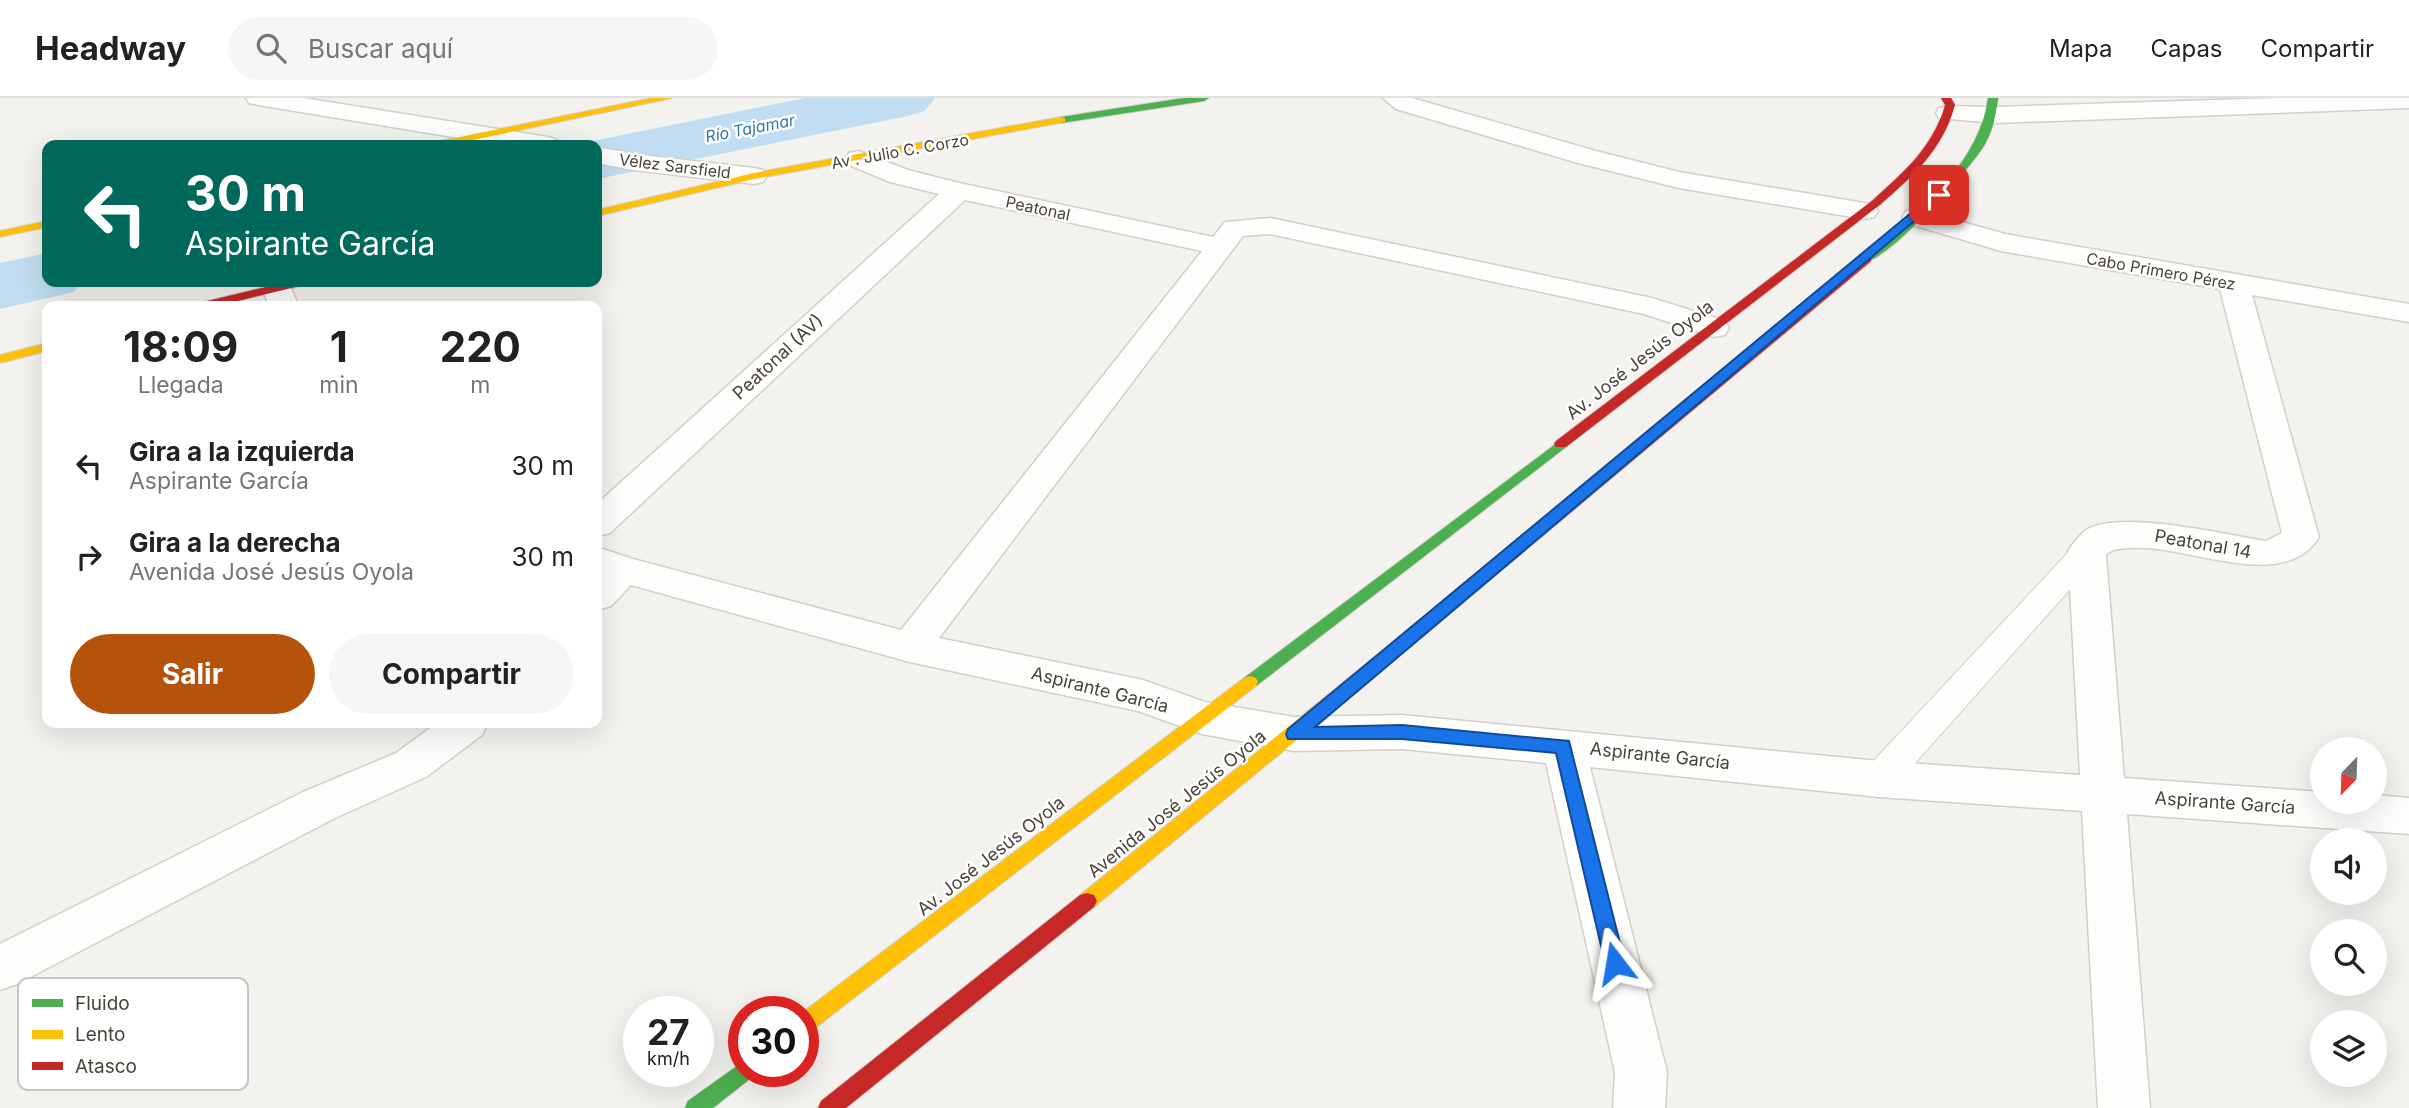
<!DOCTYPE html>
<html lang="es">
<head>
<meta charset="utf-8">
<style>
	body { margin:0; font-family:Inter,sans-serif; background:#f6f6f6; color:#222; height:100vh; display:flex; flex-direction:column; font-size:26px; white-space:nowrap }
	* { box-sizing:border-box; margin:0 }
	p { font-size:23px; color:#767676 }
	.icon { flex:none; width:38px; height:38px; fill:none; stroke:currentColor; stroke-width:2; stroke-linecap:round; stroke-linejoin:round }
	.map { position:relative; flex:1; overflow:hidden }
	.sheet { position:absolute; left:42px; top:203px; width:560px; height:427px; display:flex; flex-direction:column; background:#fff; border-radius:14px; box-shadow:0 7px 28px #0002 }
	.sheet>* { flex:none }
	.hud { position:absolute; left:42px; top:42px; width:560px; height:147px; border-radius:14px; box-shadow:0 7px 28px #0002; background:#00695c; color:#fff; overflow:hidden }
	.needle { width:46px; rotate:203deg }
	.tools { position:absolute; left:2310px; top:639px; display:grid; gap:14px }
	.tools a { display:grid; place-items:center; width:77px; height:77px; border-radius:50%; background:#fff; box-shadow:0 7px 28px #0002; font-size:35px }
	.speed { position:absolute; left:623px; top:898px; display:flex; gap:14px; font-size:35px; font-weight:700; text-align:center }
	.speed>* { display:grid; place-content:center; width:91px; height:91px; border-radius:50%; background:#fff; box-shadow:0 7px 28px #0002; line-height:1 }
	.speed small { font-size:18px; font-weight:400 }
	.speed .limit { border:10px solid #d22; background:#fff; color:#111 }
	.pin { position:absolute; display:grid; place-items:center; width:60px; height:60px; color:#fff; margin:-30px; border-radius:14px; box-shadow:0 4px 10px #0006 }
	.me { position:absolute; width:77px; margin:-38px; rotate:346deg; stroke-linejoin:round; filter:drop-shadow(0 0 5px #0008) }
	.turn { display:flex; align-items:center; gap:24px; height:147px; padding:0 28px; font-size:32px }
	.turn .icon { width:91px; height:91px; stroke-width:2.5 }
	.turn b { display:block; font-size:49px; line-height:60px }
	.eta { display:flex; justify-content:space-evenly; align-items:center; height:119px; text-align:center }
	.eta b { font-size:42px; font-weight:700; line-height:49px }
	.button { display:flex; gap:14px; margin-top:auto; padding:14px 28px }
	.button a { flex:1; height:80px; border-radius:42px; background:#b45309; color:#fff; font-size:28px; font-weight:700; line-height:80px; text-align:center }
	.button a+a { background:#f6f6f6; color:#222 }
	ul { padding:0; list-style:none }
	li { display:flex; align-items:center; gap:21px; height:91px; padding:0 28px }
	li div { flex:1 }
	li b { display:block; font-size:26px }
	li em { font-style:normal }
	header { display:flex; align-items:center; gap:42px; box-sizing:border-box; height:98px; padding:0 35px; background:#fff; border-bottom:2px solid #e0e0e0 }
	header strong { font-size:33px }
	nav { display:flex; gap:38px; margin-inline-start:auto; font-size:24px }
	.search { width:490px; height:63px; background:#f6f6f6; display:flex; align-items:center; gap:18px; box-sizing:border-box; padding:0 24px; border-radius:38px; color:#767676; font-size:26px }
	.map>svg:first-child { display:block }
</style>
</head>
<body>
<header>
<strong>Headway</strong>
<div class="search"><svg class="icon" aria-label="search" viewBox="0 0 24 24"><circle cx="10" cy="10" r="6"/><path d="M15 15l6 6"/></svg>Buscar aquí</div>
<nav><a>Mapa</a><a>Capas</a><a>Compartir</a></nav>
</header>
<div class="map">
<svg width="2409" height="1010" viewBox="0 0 2409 1010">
	<rect width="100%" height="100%" fill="#f4f2ee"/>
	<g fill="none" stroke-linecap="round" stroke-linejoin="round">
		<g fill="#c0ddf1" fill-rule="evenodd">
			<path d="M805,0H935L925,13L903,19L597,81V47H573Z"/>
			<path d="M47,155V184H81L74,194L0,211V165Z"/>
		</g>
		<defs>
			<path id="lane" d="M2087,443L2098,446L2102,453L2098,460L1892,691L1879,695L1866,691L1861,681L1866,671L2076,446Z"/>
			<g id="street">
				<path d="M246,0H304L548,39L557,42L561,47H502L258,7L249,5Z"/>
				<path d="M1383,0H1412L1596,53L1679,74L1864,105L1874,107L1878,113L1874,119L1864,121L1679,90L1578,65L1396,11Z"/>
				<path d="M2278,0H2409V10L1995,25L1939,20L1936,15L1939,10L1948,8L1995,9Z"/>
				<path d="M597,49L633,56L754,70L763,72L767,78L763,84L754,86L633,72L597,65Z"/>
				<path d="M858,53L908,72L959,85L1213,139L1225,124L1270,120L1652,200L1725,223L1729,230L1725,237L1714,239L1644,216L1270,136L1243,138L939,540L1143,582L1205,604L1294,619L1402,617L1879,663L2080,677L2068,453C2073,445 2079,438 2086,432C2119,411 2227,437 2266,443L2282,435L2220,191L2001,153L1906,125L1902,119L1906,113L1916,111L2005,136L2409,206V224L2252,197L2319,439C2284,497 2185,445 2131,450C2121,451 2113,450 2106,457L2124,680L2322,694V704H2375V697L2409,700V736L2127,716L2150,1010H2098L2082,713L1879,699L1590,669L1667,974L1665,1010H1613L1615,974L1546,665L1402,651L1294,653L1202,636L1138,613L910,564L631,487L611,508L597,512V449L633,461L901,532L1202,153L965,102L610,435L597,438V406L939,96L890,84L849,67L845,61L849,55Z"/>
				<path d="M266,184H288L299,208H269L262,189Z"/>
				<path d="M437,625H488L482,637L426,679L335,720L17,886L0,892V846L303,694L396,655Z"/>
			</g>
			<g id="fast">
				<path d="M1184,0H1209L1204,3L1061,25L1056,22L1061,19Z"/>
				<path d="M1988,0H1998C1996,17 1993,32 1985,46C1972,69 1885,167 1862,164V158C1914,116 1978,71 1988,0Z"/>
				<path d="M1561,342L1566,343L1568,346L1566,349L1256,588H1244L1242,584L1244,580Z"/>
				<path d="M744,963V973H755L751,980L713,1010H685L688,1003Z"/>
			</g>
			<g id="slow">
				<path d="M652,0H672L449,47H430L435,44Z"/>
				<path d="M1061,19L1065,20V24L754,81L597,118V112L754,75Z"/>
				<path d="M47,123V129L0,139V133Z"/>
				<path d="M47,245V253L0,265V257Z"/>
				<path d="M1424,522L1432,528L1430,532L1094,809L1087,811L1080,809L1077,803L1080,797L1418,524Z"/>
				<path d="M1250,578L1256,580L1258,584L1256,588L810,934L803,937V914L1244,580Z"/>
			</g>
			<g id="jam">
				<path d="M1941,0H1951L1955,7C1943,51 1914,77 1881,106L1566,349H1556L1554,346L1556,343L1873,102C1905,73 1933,49 1945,7Z"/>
				<path d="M1866,157L1872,161L1870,164L1430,532H1418L1416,528L1418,524Z"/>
				<path d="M286,184H306L304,187L217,208H197L199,205Z"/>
				<path d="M1087,795L1094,797L1097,803L1094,809L846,1010H818L821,1003L1080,797Z"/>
			</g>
		</defs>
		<use href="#lane" stroke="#d2d0cb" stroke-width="2"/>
		<use href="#street" stroke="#d2d0cb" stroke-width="3"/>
		<use href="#fast" stroke="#d3cfc5" stroke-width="2"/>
		<use href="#slow" stroke="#d3cfc5" stroke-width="2"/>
		<use href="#jam" stroke="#d3cfc5" stroke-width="2"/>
		<use href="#lane" fill="#fdfdfc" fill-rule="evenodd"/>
		<use href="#street" fill="#fdfdfc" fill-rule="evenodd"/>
		<use href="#fast" fill="#4caf50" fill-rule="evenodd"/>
		<use href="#slow" fill="#ffc107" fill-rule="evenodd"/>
		<use href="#jam" fill="#c62828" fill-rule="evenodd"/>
	</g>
	<path fill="#1a73e8" stroke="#114b97" stroke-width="2" d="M1935,95L1945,97L1315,629L1402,627L1569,643L1625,865L1622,872L1615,874L1608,872L1605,865L1556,655L1402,641H1288L1286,636L1288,631Z"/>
	<g text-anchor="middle" stroke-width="5" stroke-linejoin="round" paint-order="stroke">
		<g font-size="16" font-style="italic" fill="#2e7ab2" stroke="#fff">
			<text transform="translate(750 30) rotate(-11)" y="6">Río Tajamar</text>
		</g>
		<g font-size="16" fill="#4b4439" stroke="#fff">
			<text transform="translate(900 53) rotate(-10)" y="6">Av . Julio C. Corzo</text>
			<text transform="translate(675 68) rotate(7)" y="6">Vélez Sarsfield</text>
			<text transform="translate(1038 110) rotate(12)" y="6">Peatonal</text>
			<text transform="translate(2161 173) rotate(10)" y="6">Cabo Primero Pérez</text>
		</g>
		<g font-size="18" fill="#4b4439" stroke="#fff">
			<text transform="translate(778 259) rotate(-43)" y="6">Peatonal (AV)</text>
			<text transform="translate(1640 262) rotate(-38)" y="6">Av. José Jesús Oyola</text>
			<text transform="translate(2203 446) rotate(10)" y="6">Peatonal 14</text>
			<text transform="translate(1100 592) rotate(14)" y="6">Aspirante García</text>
			<text transform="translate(1660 658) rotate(6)" y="6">Aspirante García</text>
			<text transform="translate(2225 705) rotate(4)" y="6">Aspirante García</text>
			<text transform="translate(1177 706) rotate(-39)" y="6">Avenida José Jesús Oyola</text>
			<text transform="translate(991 758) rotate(-38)" y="6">Av. José Jesús Oyola</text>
		</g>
	</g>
	<rect x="18" y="880" width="230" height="112" rx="10" fill="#fff" stroke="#c9c7c4" stroke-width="2"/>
	<rect x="32" y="901" width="31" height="8" fill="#4caf50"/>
	<rect x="32" y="932" width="31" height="9" fill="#ffc107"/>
	<rect x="32" y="964" width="31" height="8" fill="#c62828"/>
	<g font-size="19" fill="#4b4439">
		<text x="75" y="912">Fluido</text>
		<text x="75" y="943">Lento</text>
		<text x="75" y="975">Atasco</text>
	</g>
</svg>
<div class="tools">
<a><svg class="needle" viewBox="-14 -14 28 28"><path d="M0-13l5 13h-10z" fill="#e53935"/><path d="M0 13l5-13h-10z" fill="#767676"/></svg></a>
<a><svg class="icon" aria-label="sound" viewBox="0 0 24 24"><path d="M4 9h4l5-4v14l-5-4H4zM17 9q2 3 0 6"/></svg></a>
<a><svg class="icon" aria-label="search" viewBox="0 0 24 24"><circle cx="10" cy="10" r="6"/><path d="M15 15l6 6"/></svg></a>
<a><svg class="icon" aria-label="layers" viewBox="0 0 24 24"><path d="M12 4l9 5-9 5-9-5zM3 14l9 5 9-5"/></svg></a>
</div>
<div class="speed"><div>27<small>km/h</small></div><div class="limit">30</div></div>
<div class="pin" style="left:1939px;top:97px;background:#d93025"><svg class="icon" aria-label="arrive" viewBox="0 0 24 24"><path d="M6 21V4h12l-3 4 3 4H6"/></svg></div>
<svg class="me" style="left:1615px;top:865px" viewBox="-20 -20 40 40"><path d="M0-17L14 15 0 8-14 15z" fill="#1a73e8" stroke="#fff" stroke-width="4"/></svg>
<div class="hud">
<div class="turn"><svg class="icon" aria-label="left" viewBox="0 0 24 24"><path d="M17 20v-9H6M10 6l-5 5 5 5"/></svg><div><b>30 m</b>Aspirante García</div></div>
</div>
<section class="sheet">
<div class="eta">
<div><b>18:09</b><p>Llegada</p></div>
<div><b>1</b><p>min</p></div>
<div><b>220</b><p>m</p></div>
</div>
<ul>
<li><svg class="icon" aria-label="left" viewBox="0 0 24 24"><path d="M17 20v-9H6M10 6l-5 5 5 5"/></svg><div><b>Gira a la izquierda</b><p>Aspirante García</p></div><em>30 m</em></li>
<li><svg class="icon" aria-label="right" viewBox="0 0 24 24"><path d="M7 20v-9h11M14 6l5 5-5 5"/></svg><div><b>Gira a la derecha</b><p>Avenida José Jesús Oyola</p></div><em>30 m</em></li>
</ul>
<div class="button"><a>Salir</a><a>Compartir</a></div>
</section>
</div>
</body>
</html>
